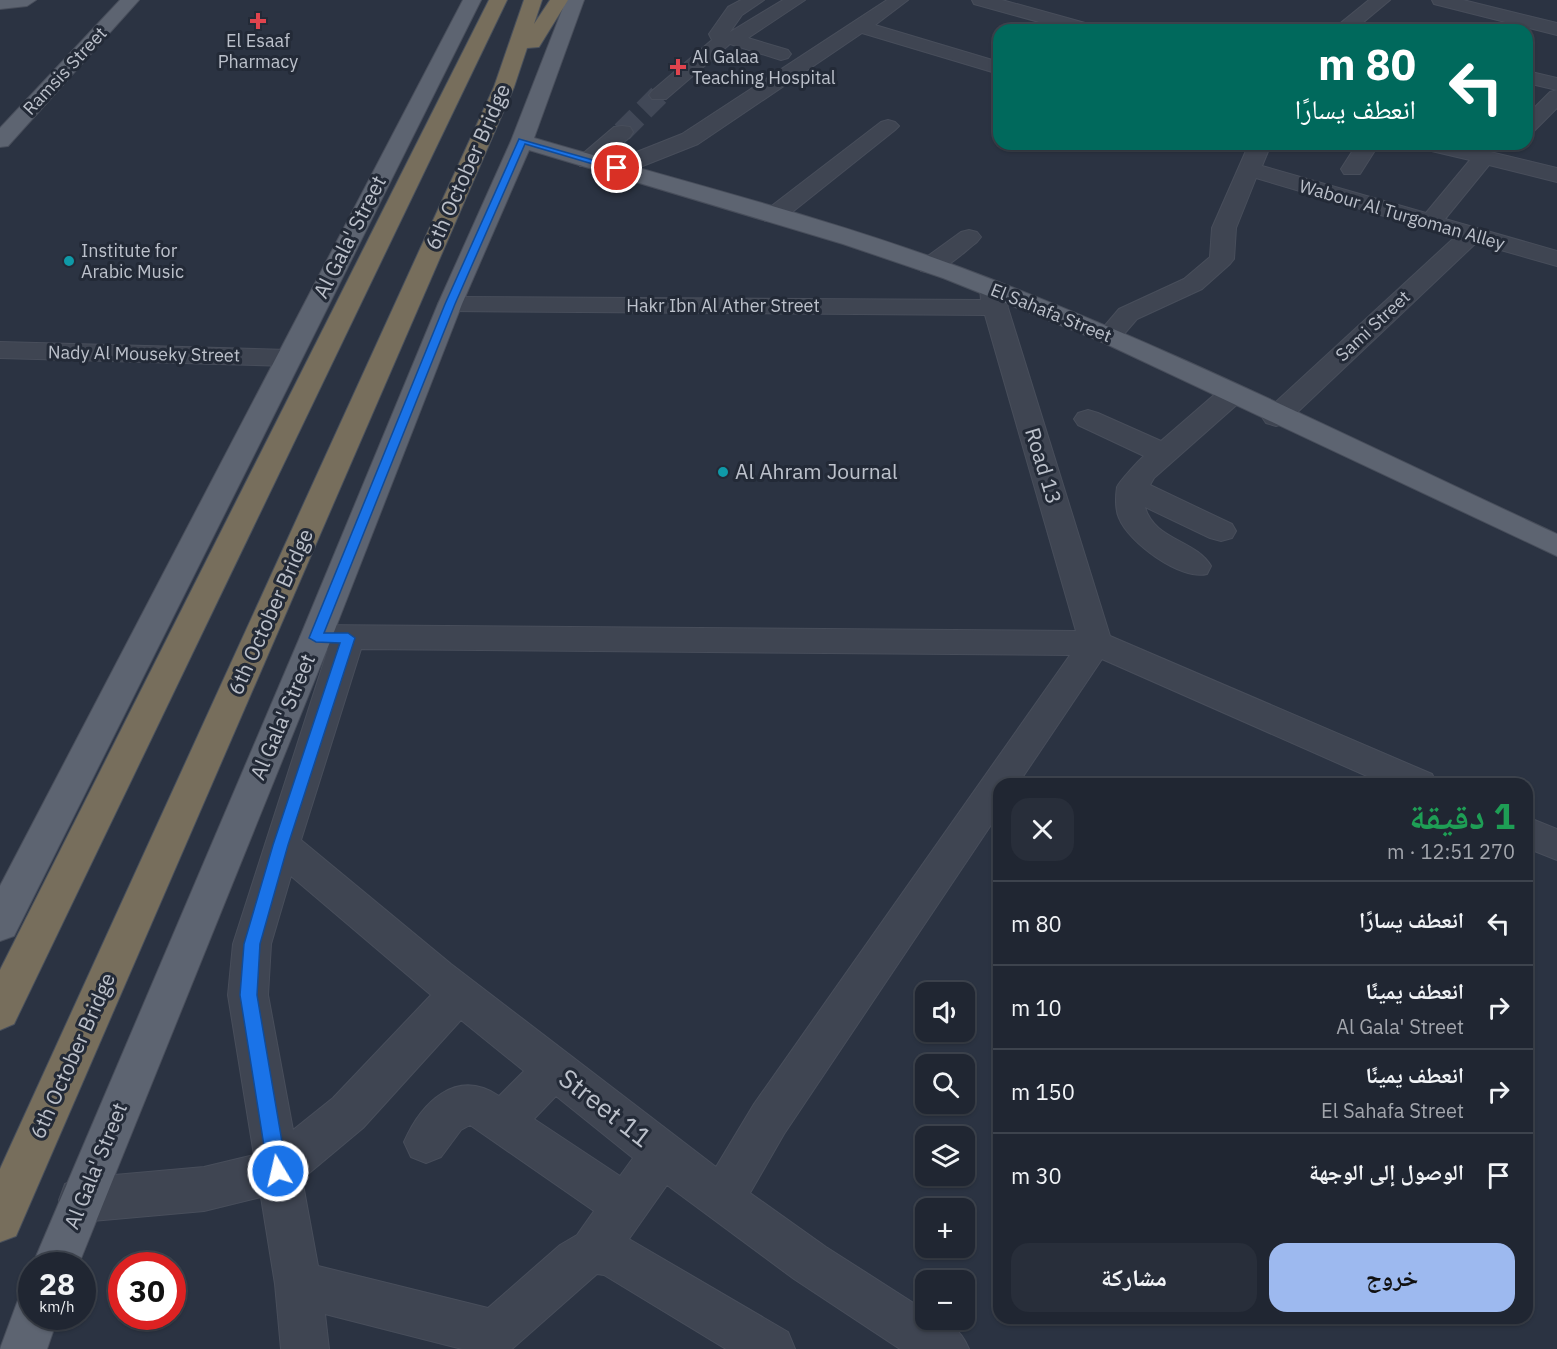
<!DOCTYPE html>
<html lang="ar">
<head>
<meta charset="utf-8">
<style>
	body { margin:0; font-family:"IBM Plex Sans","Noto Naskh Arabic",sans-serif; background:#282e3a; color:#f1f3f6; direction:rtl; height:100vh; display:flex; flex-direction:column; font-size:22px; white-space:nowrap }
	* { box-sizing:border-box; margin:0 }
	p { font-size:20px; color:#a2a5ac }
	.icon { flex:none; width:33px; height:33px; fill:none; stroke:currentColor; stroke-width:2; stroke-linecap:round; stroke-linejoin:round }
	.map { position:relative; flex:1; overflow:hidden; direction:ltr }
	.details { position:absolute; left:993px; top:778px; width:540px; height:546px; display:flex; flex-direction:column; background:#202632; border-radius:18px; box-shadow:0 2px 4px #0004,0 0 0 2px #3d434d; direction:rtl }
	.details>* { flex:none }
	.top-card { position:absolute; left:993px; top:24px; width:540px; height:126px; border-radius:18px; box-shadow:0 2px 4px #0004,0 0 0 2px #3d434d; direction:rtl; background:#00695c; color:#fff; overflow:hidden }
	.buttons { position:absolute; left:915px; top:982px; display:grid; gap:12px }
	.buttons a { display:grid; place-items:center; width:60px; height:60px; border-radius:12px; background:#202632; box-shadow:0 2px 4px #0004,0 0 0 2px #3d434d; font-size:30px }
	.speed { position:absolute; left:18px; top:1252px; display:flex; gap:12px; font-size:30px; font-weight:700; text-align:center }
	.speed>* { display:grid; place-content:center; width:78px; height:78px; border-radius:50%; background:#202632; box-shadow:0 2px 4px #0004,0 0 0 2px #3d434d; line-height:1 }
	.speed small { font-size:15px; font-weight:400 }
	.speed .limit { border:9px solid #d22; background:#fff; color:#111 }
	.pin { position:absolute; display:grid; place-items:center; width:51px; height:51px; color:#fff; margin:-26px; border:3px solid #fff; border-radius:50%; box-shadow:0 2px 6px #0007 }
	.me { position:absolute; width:66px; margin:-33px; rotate:351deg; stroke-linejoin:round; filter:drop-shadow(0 0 4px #0008) }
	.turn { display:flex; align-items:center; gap:21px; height:126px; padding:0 18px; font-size:27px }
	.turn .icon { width:78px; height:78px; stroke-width:2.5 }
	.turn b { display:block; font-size:42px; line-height:51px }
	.round { display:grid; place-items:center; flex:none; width:63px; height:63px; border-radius:18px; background:#282e3a }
	.headline { display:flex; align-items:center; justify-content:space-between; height:102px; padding:0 18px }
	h1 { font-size:36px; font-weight:700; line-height:45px; color:#1e9e55 }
	.primary-button { display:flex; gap:12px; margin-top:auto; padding:12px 18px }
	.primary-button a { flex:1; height:69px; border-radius:18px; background:#9db9ef; color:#111; font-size:24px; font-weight:700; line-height:69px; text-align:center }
	.primary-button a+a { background:#282e3a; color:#f1f3f6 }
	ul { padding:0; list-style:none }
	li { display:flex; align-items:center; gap:18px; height:84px; padding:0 18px; border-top:2px solid #3d434d }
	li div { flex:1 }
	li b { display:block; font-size:22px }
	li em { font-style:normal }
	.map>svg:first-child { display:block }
</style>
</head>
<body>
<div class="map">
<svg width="1557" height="1349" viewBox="0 0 1557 1349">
	<rect width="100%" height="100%" fill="#2b3342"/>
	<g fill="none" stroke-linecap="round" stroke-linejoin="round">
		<path stroke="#414857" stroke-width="21" stroke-dasharray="21 10" stroke-linecap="butt" d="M622,132L659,95"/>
		<defs>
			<g id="minor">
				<path d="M741,0H764L742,15L730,32L783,0H805L748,38L788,50L791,54L788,58L781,60L730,44L666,99H652L649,95L652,91L712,40L709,34L728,7Z"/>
				<path d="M887,0H908L875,25L999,62V74L862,33L698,144L625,173H609L606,168L609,163L682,134Z"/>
				<path d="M972,0H1002L1096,26L1099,30H1068L974,4Z"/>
				<path d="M1369,0H1390L1354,30H1332Z"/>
				<path d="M1432,0H1463L1557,23V35L1434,4Z"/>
				<path d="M1527,71L1557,78V108L1534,131L1527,133V115L1550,92L1557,90L1527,83Z"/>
				<path d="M888,120L895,122L899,126L895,130L781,221H765L761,216L765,211L881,122Z"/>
				<path d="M622,126L630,127L633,132L630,137L596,166H580L577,161L580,156L614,127Z"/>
				<path d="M1249,144H1271L1262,166L1426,213L1470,160L1423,149L1420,144H1457L1557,168V182L1489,165L1445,219L1557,251V266L1476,243L1286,423L1276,426L1266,423L1262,417L1266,411L1455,237L1256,178L1236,228L1234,259L1230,264L1202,289L1137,319L1118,341L1109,344L1100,341L1096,336L1119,309L1184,279L1210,257L1212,228Z"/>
				<path d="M1357,144H1379L1360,174H1344L1341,169Z"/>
				<path d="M969,230L977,232L981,237L977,242C961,254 942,276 921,271L918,266L921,261L961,232Z"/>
				<path d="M992,281L1001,283L1004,288L1008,308L1110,636L1432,774L1437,784H1385L1102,659L1018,784H999V813L784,1134L750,1193L826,1247L926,1311V1320C948,1320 960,1328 969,1349H900L794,1279L667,1185L629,1239L788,1332L795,1349H726L604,1275L597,1274L512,1349H462L325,1314L329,1349H281L275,1284L261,1197L204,1211L81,1222L65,1216L59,1200L65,1184L81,1178L204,1167L254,1155L228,995L233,944L328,649L305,645L300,637L305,629L316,625L1076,631L985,315L450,311L441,309L438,304L441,299L450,297L981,300L980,288L983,283ZM361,649L1070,655L754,1104L716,1167L451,964L301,840ZM291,876L431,995L333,1098L293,1130L268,995L271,944ZM461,1020L524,1071L499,1096C456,1067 421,1103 404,1142L411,1157L426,1163L441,1157L461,1130L470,1125L594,1211L577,1235L560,1245L488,1308L318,1266L302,1179L363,1128ZM556,1096L633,1158L620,1176L534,1119Z"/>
				<path d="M0,342L288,350L297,352L301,358L297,364L288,366L0,358Z"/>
				<path d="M1231,387L1241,389L1244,395L1241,401L1154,478L1150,485L1232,524L1236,531L1232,538L1221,541L1210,538L1145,507C1154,540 1196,540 1211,566L1207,574C1181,581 1128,542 1119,518C1115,509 1116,494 1117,487C1119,482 1139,460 1144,456L1078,425L1074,419L1078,413L1088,410L1098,413L1161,441L1221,389Z"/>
				<path d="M1527,817L1557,829V860L1527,848Z"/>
			</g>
			<g id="major">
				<path d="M0,0H36L27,6L0,9Z"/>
				<path d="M120,0H139L8,146L0,147V128Z"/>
				<path d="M463,0H481L14,936L0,941V886Z"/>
				<path d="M566,0H584L534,138C676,180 823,216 962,268C1165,344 1360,443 1557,534V556L1100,341L943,278L843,244L529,150L462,304L332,637L78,1266H32L300,637L438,304L511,141Z"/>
				<path d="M32,1295V1317H58L47,1349H0L18,1300Z"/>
			</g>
			<g id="highway">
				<path d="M489,0H507L14,1024L0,1030V970Z"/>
				<path d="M524,0H542L534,24L550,0H568L539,47L527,48L514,87L16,1236L0,1242V1169L494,87Z"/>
			</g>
		</defs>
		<use href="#minor" stroke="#484e5b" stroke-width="2"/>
		<use href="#major" stroke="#484e5b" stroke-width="2"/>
		<use href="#highway" stroke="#49505c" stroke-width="2"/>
		<use href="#minor" fill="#3f4552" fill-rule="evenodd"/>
		<use href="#major" fill="#5d6471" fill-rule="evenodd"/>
		<use href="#highway" fill="#776e5c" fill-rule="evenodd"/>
	</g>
	<path fill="#1a73e8" stroke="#114b97" stroke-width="1.5" d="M519,139L621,168L613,170L525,144L455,304L324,633H348L355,638L288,845L260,944L257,995L287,1171L284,1178L278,1180L271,1178L268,1171L240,995L244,944L273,845L340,643L316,642L309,638L445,304Z"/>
	<g fill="#e0444e" stroke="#232a37" stroke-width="2">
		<path d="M255 12h6v6h6v6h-6v6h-6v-6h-6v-6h6z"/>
		<path d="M675 58h6v6h6v6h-6v6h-6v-6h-6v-6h6z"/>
	</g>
	<g fill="#0f9aa8" stroke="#232a37" stroke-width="2">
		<circle cx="69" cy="261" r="6"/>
		<circle cx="723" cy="472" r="6"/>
	</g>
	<g text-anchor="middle" stroke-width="6" stroke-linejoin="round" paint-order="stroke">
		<g font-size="18" fill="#bcc1cb" stroke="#232a37" text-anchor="start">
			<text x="258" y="47" text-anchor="middle">El Esaaf<tspan x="258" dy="21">Pharmacy</tspan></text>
			<text x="692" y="63">Al Galaa<tspan x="692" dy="21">Teaching Hospital</tspan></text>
			<text x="81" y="257">Institute for<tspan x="81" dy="21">Arabic Music</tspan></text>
		</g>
		<g font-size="18" fill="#bcc1cb" stroke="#232a37">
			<text transform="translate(65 71) rotate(-47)" y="6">Ramsis Street</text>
			<text transform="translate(1402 215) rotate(16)" y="6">Wabour Al Turgoman Alley</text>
			<text x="723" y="312">Hakr Ibn Al Ather Street</text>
			<text transform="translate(1051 313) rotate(22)" y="6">El Sahafa Street</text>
			<text transform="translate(1373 326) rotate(-43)" y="6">Sami Street</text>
			<text transform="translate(144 354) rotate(1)" y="6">Nady Al Mouseky Street</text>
		</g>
		<g font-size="21" fill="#bcc1cb" stroke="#232a37">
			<text transform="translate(468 167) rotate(-66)" y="7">6th October Bridge</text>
			<text transform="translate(350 237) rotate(-63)" y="7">Al Gala' Street</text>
			<text transform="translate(1043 466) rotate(73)" y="7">Road 13</text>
			<text transform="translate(271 612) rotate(-66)" y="7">6th October Bridge</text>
			<text transform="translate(283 717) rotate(-67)" y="7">Al Gala' Street</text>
			<text transform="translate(73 1056) rotate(-66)" y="7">6th October Bridge</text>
			<text transform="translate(96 1166) rotate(-68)" y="7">Al Gala' Street</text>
		</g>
		<g font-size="21" fill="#bcc1cb" stroke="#232a37" text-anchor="start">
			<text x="735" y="479">Al Ahram Journal</text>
		</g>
		<g font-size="26" fill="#bcc1cb" stroke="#232a37">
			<text transform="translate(605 1108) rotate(38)" y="9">Street 11</text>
		</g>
	</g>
</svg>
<div class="buttons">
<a><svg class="icon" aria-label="sound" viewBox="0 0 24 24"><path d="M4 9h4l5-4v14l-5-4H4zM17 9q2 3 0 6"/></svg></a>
<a><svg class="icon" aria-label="search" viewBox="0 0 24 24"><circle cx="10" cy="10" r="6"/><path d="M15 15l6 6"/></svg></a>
<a><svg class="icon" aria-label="layers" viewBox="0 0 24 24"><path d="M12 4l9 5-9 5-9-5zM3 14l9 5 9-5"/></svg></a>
<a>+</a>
<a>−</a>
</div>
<div class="speed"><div>28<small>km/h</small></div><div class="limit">30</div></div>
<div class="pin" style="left:617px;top:168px;background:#d93025"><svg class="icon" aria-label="arrive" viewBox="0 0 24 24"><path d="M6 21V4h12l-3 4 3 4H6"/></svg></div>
<svg class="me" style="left:278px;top:1171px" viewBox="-20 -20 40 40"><circle r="17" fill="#1a73e8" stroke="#fff" stroke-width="3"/><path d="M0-11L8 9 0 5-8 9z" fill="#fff"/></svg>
<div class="top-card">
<div class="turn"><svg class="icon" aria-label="left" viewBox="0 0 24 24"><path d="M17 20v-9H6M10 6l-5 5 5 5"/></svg><div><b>80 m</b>انعطف يسارًا</div></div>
</div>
<section class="details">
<div class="headline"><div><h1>1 دقيقة</h1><p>270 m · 12:51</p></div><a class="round"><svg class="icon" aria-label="close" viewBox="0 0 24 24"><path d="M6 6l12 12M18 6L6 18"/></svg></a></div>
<ul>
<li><svg class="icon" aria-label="left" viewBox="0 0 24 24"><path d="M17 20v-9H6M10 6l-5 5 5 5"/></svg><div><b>انعطف يسارًا</b></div><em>80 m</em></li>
<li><svg class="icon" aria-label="right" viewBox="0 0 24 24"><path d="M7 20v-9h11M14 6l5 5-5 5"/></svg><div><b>انعطف يمينًا</b><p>Al Gala' Street</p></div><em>10 m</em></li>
<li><svg class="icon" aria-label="right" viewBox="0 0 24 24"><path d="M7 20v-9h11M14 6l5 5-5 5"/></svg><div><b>انعطف يمينًا</b><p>El Sahafa Street</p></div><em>150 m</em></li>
<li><svg class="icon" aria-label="arrive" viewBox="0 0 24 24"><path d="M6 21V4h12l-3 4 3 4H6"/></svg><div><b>الوصول إلى الوجهة</b></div><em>30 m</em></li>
</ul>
<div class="primary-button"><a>خروج</a><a>مشاركة</a></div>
</section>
</div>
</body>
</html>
